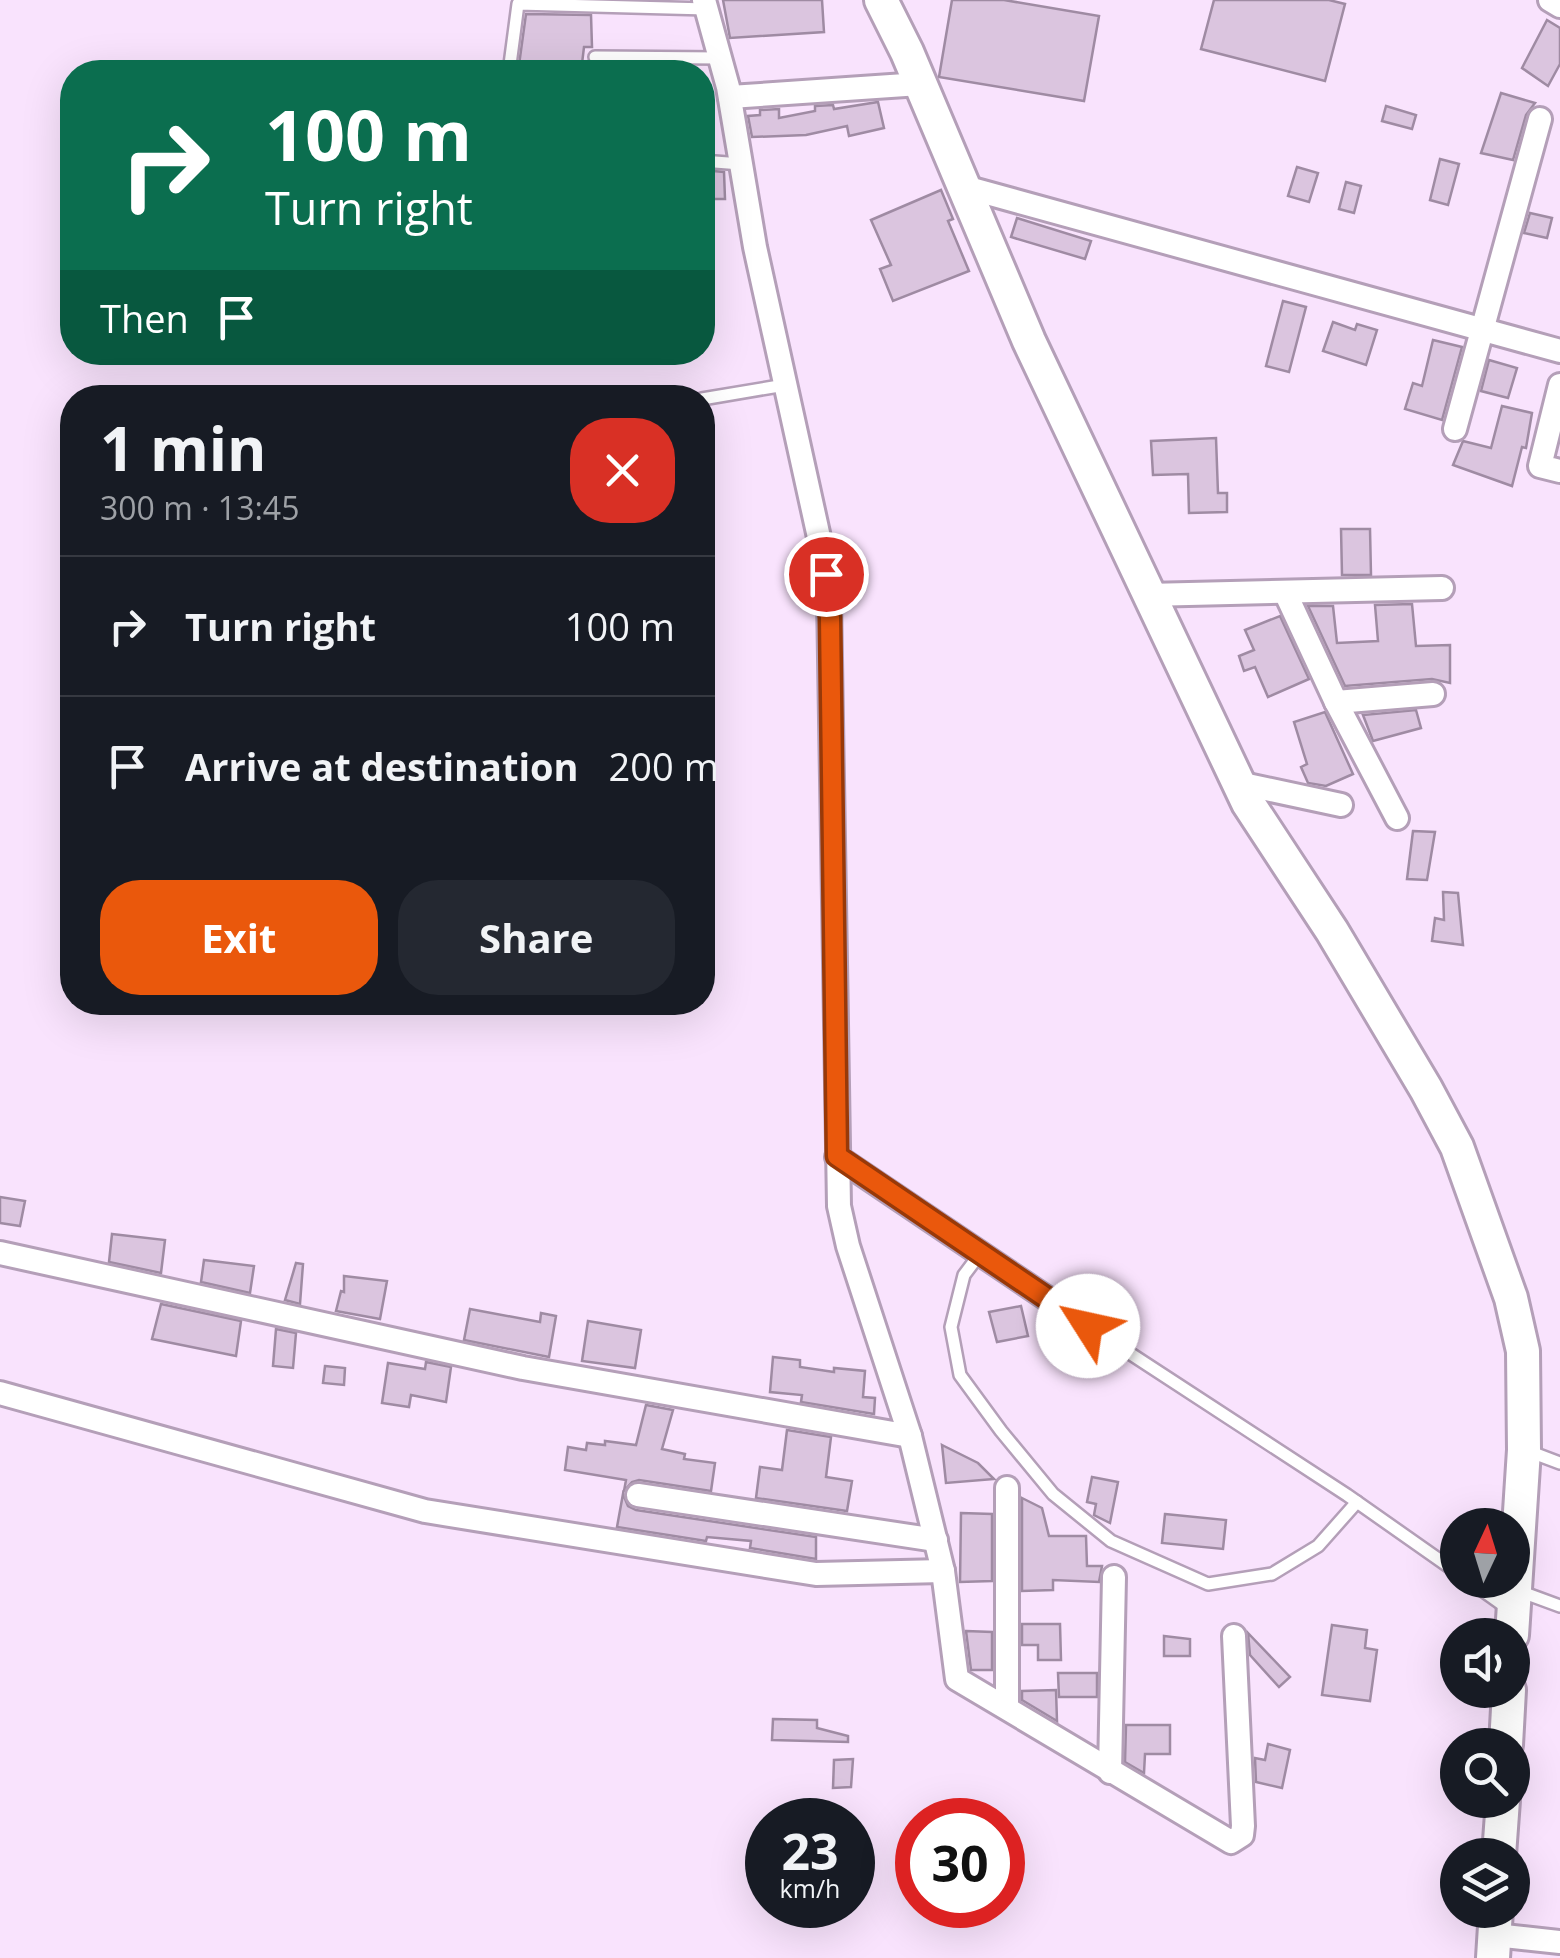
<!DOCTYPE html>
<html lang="en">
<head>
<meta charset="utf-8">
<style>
	body { margin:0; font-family:"Open Sans",sans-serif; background:#242831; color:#f1f3f6; height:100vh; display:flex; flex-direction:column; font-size:38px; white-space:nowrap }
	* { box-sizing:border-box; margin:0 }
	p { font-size:32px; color:#9ea1a6 }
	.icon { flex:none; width:55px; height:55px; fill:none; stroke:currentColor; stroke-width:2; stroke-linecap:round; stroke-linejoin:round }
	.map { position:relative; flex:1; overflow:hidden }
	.side { position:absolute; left:60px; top:385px; width:655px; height:630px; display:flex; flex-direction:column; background:#171b24; border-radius:40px; box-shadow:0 10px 40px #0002 }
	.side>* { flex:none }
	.top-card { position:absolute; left:60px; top:60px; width:655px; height:305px; border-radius:40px; box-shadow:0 10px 40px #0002; background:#0b6e4f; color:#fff; overflow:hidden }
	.needle { width:65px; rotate:4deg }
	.fabs { position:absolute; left:1440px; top:1508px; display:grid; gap:20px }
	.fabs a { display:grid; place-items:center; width:90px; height:90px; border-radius:50%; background:#171b24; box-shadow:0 10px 40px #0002; font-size:50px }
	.speed { position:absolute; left:745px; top:1798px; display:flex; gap:20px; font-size:50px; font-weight:700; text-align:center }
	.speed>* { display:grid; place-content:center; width:130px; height:130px; border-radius:50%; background:#171b24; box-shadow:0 10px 40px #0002; line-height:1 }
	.speed small { font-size:25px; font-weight:400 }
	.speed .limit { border:15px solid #d22; background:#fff; color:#111 }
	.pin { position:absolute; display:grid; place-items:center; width:85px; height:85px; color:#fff; margin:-42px; border:5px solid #fff; border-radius:50%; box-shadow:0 2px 10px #0007 }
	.me { position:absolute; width:110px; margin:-55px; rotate:305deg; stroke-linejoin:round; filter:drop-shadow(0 0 8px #0008) }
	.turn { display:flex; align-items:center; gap:35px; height:210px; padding:0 40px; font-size:45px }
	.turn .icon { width:130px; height:130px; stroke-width:2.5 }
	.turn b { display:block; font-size:70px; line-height:85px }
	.then { display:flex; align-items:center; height:95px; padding:0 40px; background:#0003; gap:20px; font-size:38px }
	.round { display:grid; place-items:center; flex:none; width:105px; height:105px; border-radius:40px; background:#242831 }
	.headline { display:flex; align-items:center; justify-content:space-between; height:170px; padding:0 40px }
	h1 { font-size:60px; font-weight:700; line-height:75px }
	.button { display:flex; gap:20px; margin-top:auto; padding:20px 40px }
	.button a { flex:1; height:115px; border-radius:40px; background:#ea580c; color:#fff; font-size:40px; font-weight:700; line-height:115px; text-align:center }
	.button a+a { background:#242831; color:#f1f3f6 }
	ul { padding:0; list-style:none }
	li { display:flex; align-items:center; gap:30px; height:140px; padding:0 40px; border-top:2px solid #363941 }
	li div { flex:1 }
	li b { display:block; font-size:38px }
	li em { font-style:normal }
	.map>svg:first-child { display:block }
</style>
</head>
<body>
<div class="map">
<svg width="1560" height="1958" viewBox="0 0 1560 1958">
	<rect width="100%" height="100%" fill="#f9e3fd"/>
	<g fill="#dbc5df" stroke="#9f8ba3" stroke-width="2.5">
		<path d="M723,0H822L824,32L730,38Z"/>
		<path d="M952,0H1004L1099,16L1084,101L939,77Z"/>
		<path d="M1214,0H1329L1345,4L1325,81L1201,49Z"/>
		<path d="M526,14L591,15L592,47H584L581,72H518Z"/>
		<path d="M1547,20L1560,28V64L1548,86L1522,68Z"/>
		<path d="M1501,93L1535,103L1526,115L1513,160L1481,153Z"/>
		<path d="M878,102L884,128L849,136L847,126L806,135L752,137L748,116L760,115V110L779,109V118L815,111V106L833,105L834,109Z"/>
		<path d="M1386,106L1416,115L1412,129L1382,121Z"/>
		<path d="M1440,159L1459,164L1448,205L1430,200Z"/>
		<path d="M1297,167L1318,173L1309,202L1288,196Z"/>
		<path d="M702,170L724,172L725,199H702Z"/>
		<path d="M1346,182L1361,186L1354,213L1339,209Z"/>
		<path d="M941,190L953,219L948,221L969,271L893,301L880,269L891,265L871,220Z"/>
		<path d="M1530,213L1552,218L1547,238L1524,233Z"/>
		<path d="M1017,218L1091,241L1085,259L1011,237Z"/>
		<path d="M1283,301L1306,307L1289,372L1266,366Z"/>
		<path d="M1333,322L1355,330L1357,324L1377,330L1366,365L1323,351Z"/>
		<path d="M1433,340L1462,347L1442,420L1405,409L1413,383L1422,386Z"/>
		<path d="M1489,360L1517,368L1508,398L1481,391Z"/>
		<path d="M1502,406L1532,413L1526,448L1522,447L1512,486L1453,465L1463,441L1491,448Z"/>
		<path d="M1216,438L1218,493H1227V512L1189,513L1188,474L1153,475L1151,441Z"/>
		<path d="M1341,529H1370L1371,575H1342Z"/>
		<path d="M1412,604L1416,646L1450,645V683L1432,679L1345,686L1308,606H1333L1337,643L1378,641L1375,605Z"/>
		<path d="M1280,616L1309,679L1268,697L1255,667L1244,671L1239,656L1254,650L1245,630Z"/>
		<path d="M1416,710L1421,728L1373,741L1363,715Z"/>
		<path d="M1325,712L1353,774L1326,786L1308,783L1301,767L1307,764L1294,722Z"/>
		<path d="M1413,831L1435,832L1427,880L1407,879Z"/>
		<path d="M1443,892L1458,893L1463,945L1432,941L1435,918L1444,920Z"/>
		<path d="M0,1197L25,1201L20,1226L0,1223Z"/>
		<path d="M112,1234L165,1240L161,1273L109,1262Z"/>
		<path d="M204,1260L254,1266L250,1293L201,1282Z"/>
		<path d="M296,1263L303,1264L300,1304L285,1300Z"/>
		<path d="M344,1276L387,1281L380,1319L336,1311L341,1291L344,1292Z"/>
		<path d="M161,1304L241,1321L236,1356L152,1339Z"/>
		<path d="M1021,1306L1028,1336L997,1342L989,1312Z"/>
		<path d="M470,1309L540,1322L541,1313L556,1316L549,1357L464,1340Z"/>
		<path d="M588,1321L641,1330L635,1368L582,1361Z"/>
		<path d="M276,1329L296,1333L293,1368L273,1366Z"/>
		<path d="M773,1357L800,1360V1367L834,1372V1368L865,1371L863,1397L875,1398L874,1414L801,1402L802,1395L770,1392Z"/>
		<path d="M426,1362L451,1367L446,1402L411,1395L409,1407L382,1403L388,1363L425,1369Z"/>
		<path d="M325,1366L345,1368L344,1385L323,1383Z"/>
		<path d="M646,1405L673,1410L662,1449L685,1454L684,1459L715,1463L711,1491L639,1480L632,1482L624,1491L626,1480L565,1470L568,1447L586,1450L587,1443L605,1445V1441L636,1445Z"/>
		<path d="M787,1430L831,1437L826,1477L852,1481L847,1511L756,1498L760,1467L782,1470Z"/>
		<path d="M942,1445L978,1463L994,1479L946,1483Z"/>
		<path d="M1092,1477L1118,1482L1110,1523L1094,1515L1096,1504L1087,1502Z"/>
		<path d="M623,1494L628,1506L636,1510L816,1537V1559L750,1548L751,1541L707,1537L706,1541L617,1527Z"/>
		<path d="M1022,1498L1042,1508L1049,1536H1086L1087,1566H1102L1099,1582L1053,1580V1590L1022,1591Z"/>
		<path d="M961,1513L992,1514V1581L960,1582Z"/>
		<path d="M1165,1514L1226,1520L1223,1549L1162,1543Z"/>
		<path d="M1022,1624H1060L1061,1660H1038V1645H1022Z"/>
		<path d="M1332,1625L1367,1630L1365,1648L1377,1650L1370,1701L1322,1695Z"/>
		<path d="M966,1631L992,1632V1670H971Z"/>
		<path d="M1248,1633L1290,1677L1279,1687L1250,1655Z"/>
		<path d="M1164,1636L1190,1639V1656H1164Z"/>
		<path d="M1058,1673H1097V1697H1059Z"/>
		<path d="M1056,1690L1057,1721L1022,1700V1691Z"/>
		<path d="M773,1719L817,1720V1728L848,1736V1742L772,1740Z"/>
		<path d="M1126,1725H1170V1754H1145L1144,1773L1125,1762Z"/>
		<path d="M1268,1744L1290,1750L1282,1788L1256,1782L1255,1758L1265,1760Z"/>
		<path d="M853,1759L851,1787L833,1788L834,1760Z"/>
	</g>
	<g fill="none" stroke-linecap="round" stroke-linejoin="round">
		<defs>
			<g id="lane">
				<path d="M595,57L720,58"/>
				<path d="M509,72L518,4L707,9"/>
				<path d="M702,161L741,164"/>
				<path d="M702,399L785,385"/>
				<path d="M982,1251L964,1275L951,1327L960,1375L1001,1431L1053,1494L1111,1541L1208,1584L1272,1574L1318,1546L1357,1502"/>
				<path d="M1088,1326L1347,1495L1458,1573"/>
				<path d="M1528,1451L1560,1463"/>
				<path d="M1468,1580L1510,1610"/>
				<path d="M1519,1591L1560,1606"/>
			</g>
			<g id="street">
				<path d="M1550,0L1560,6"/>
				<path d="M730,97L920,84"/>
				<path d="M965,187L1560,351"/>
				<path d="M1560,385L1540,466L1560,471"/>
				<path d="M1455,429L1540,119"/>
				<path d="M1285,592L1336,702L1397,818"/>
				<path d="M1147,595L1442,588"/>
				<path d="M1336,702L1433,694"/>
				<path d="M1238,783L1341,805"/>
				<path d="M837,1157L1088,1326"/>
				<path d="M0,1253L523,1368L910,1436L848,1246L839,1206L829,597L822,551L755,247L728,87L704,0"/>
				<path d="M0,1393L425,1511L816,1574L943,1571"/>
				<path d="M910,1436L943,1571L957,1679L1231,1842L1242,1835L1243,1826L1234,1636"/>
				<path d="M638,1495L936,1540"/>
				<path d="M1007,1707V1488"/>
				<path d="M1110,1772L1114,1577"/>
				<path d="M1495,1935L1560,1942"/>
			</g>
			<g id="secondary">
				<path d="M881,0L907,52L1029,341L1248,803L1332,931L1426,1089L1457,1147L1511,1298L1523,1351L1524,1450L1512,1635"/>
				<path d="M1506,1745L1509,1690"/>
				<path d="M1499,1855L1503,1800"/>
				<path d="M1493,1958L1496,1910"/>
			</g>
		</defs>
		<use href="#lane" stroke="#b49fb8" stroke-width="16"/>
		<use href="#street" stroke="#b49fb8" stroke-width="28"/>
		<use href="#secondary" stroke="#b49fb8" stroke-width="38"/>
		<use href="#lane" stroke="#fff" stroke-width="11"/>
		<use href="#street" stroke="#fff" stroke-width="22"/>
		<use href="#secondary" stroke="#fff" stroke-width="32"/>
	</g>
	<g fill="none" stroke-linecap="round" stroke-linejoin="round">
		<defs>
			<path id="route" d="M826,574L830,618L837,1156L1088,1326"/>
		</defs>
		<use href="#route" stroke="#983908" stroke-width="25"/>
		<use href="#route" stroke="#ea580c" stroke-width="18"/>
	</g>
</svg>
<div class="fabs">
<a><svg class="needle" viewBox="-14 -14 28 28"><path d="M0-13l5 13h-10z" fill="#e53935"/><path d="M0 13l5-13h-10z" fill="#9ea1a6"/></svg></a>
<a><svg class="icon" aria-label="sound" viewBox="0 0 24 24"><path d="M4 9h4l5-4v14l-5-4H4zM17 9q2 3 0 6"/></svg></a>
<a><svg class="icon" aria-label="search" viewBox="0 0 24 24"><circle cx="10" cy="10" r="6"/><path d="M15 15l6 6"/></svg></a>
<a><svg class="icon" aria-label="layers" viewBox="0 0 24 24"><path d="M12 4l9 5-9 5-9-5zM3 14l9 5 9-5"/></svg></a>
</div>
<div class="speed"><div>23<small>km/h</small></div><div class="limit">30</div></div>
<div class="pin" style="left:826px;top:574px;background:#d93025"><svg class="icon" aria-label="arrive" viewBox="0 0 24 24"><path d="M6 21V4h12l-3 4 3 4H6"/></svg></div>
<svg class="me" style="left:1088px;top:1326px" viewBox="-20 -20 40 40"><circle r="19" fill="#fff"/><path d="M0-13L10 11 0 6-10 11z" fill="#ea580c"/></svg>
<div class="top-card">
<div class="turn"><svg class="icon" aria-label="right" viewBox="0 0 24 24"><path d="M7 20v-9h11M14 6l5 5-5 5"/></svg><div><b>100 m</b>Turn right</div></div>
<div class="then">Then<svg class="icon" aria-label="arrive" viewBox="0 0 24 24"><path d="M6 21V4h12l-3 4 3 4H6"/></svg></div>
</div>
<section class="side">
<div class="headline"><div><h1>1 min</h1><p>300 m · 13:45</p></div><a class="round" style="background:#d93025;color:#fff"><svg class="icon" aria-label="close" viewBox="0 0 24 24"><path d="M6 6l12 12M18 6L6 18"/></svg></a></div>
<ul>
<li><svg class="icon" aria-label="right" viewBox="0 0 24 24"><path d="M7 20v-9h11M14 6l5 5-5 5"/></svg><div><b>Turn right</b></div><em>100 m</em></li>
<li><svg class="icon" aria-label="arrive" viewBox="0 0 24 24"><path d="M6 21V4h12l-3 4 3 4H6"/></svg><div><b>Arrive at destination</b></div><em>200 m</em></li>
</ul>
<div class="button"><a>Exit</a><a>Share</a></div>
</section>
</div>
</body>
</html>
